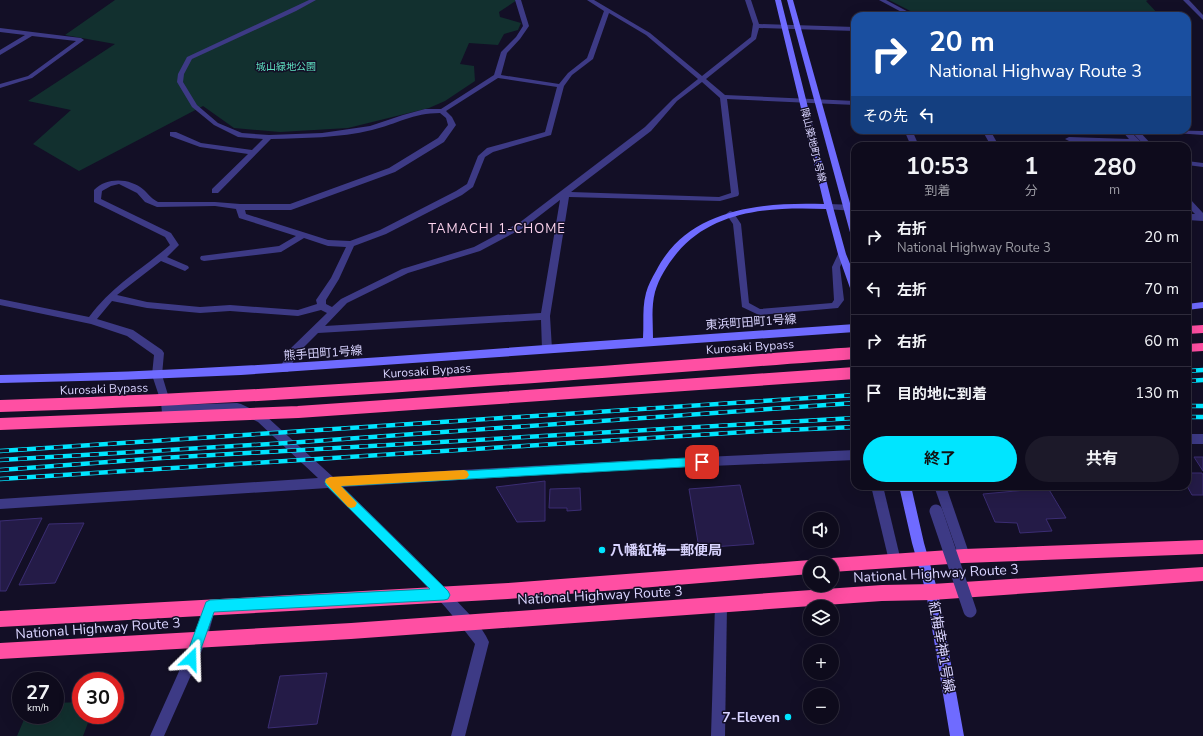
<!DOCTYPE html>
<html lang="ja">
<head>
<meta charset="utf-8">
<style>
	body { margin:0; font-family:"Nunito Sans","Noto Sans JP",sans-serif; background:#1c1929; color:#f1f3f6; height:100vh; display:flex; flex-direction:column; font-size:15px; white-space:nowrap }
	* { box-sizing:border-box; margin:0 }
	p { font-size:13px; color:#9b9ba3 }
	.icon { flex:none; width:22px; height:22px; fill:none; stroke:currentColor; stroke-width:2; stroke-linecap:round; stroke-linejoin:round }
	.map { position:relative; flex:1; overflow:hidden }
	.side { position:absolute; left:851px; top:142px; width:340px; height:348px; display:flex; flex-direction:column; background:#0e0b1c; border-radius:12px; box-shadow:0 4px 16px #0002,0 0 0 1px #2e2b3b }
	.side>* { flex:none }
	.banner { position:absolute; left:851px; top:12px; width:340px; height:122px; border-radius:12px; box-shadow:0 4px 16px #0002,0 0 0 1px #2e2b3b; background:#1a4fa0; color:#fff; overflow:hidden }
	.tools { position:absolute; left:803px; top:512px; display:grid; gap:8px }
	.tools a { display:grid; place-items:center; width:36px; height:36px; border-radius:50%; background:#0e0b1c; box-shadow:0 4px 16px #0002,0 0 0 1px #2e2b3b; font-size:20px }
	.speed { position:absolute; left:12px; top:672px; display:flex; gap:8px; font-size:20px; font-weight:700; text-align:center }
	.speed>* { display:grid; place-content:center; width:52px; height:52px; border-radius:50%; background:#0e0b1c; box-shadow:0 4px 16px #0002,0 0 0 1px #2e2b3b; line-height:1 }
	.speed small { font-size:10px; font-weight:400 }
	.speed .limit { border:6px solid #d22; background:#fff; color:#111 }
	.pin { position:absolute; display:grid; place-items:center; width:34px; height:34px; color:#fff; margin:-17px; border-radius:8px; box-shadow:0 2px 6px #0006 }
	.me { position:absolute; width:44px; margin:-22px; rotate:22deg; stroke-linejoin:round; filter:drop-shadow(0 0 3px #0008) }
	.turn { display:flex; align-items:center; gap:14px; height:84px; padding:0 12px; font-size:18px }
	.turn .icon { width:52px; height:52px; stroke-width:2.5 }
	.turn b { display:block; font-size:28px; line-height:34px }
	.then { display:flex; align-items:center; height:38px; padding:0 12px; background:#0003; gap:8px; font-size:15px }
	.eta { display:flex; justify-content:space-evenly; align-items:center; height:68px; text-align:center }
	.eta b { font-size:24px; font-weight:700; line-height:28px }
	.button { display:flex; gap:8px; margin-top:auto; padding:8px 12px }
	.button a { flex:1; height:46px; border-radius:24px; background:#00e5ff; color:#111; font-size:16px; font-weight:700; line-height:46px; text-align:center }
	.button a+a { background:#1c1929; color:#f1f3f6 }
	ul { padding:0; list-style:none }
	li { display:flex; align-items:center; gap:12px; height:52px; padding:0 12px; border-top:1px solid #2e2b3b }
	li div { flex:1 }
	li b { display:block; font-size:15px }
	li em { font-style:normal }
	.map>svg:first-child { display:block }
</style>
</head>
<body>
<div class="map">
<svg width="1203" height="736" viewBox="0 0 1203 736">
	<rect width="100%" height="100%" fill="#130f26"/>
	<g fill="#12302f">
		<path d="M115,0H517L499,12L500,17L521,23L518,30L504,34L498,45L469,43L460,64L474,66L475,81L445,101L429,108L348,128L280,132L234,128L203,106L79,171L33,144L71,110L28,101L115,44L65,35Z"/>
		<path d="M889,0H1148L1146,1L1160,16H920Z"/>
		<path d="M993,130H1118L1119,131L1118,135Z"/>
		<path d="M81,702V715H91L83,736H17L26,715H55V703Z"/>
	</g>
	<g fill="#241b47" stroke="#3b2d73">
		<path d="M1194,457H1203V471Z"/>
		<path d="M1187,467L1191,473H1202L1203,475V495H1192L1187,486Z"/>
		<path d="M545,481V521L517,522L496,487Z"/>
		<path d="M740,485L754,544L699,548L689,489Z"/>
		<path d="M580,488L581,510L567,511V508H549L550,489Z"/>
		<path d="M1048,488L1066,518L1046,519L1052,531L1020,533L1017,523L995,522L983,494Z"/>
		<path d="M42,518L6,591H0V521Z"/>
		<path d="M84,523L55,583L19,585L49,524Z"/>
		<path d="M327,673L317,724L268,728L280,676Z"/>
	</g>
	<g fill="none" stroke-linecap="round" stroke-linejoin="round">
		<g fill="#3d3a85" fill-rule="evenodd">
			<path d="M1183,0H1189L1203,15V20Z"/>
			<path d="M1130,130H1138L1153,146H1145Z"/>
			<path d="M1158,130L1203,131V135L1162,132Z"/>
			<path d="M1187,161L1203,163V167L1187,165Z"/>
		</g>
		<g fill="#3d3a85" fill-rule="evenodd">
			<path d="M309,0H316L296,11L192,59L184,74L183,82L197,105L218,123L242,133L269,135L322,133L370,126L403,115L425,109H441L494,75L501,52L516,37L523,26L515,0H521L529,26L520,39L507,53L501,75L559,84L568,73L587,58L604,11L587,0H594L650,33L702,76L751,37L753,24L745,0H751L759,24L855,27V31L759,28L756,39L706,79L725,95L855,101V105L727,99L739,194L738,196L720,201L569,197L550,316L552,349L550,352H544L542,349L541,320L318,333L297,354L288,372H280L279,369L291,348L327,313L321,310L298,316L230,311L200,313L147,308L112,301L97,319L133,330L162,350L164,353L162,375L171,405L237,403L241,404L266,416L333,477L641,460L855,450V460L641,469L343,487C380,524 419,560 455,599C467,612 482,626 489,642L465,736H451L475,644C432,586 378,538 328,488L0,509V499L318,478L258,422L236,411L166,414L162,413L161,402L152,375L154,355L127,336L91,324L0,305V299L89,317C114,284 140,271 170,245L165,237L94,202V190C107,177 130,178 144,190C149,195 152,199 158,202H215L240,204H290L389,168L438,138L448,125L446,118L440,113C413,113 397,124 372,130C339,138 304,138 271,139L218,193H212V189L248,154L200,147L170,136V132H176L201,143L252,150L263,139L238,137L214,125L192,107L177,82L178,74L187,57ZM609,13L646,35L698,79L673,99L645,127L519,223L474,247L402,269L341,299L332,307L326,304V300L339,279L354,246L386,234L462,195L473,187L485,157L493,152L551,135L564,86L572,75L593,59ZM498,78L557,87L545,132L487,148L478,156L467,184L456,191L380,230L350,241L328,240L246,214L245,210H291L395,172L444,142L456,125L452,117L446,111ZM702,82L720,98L731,193L719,197L571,192L651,131L677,101ZM119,184L137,193L145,202L157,207L215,206L236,209L239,218L296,236L279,246L201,256L200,258L201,260L204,261L281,252L304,238L328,246L346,247L331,278L316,300L317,304L298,310L230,305L200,307L147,302L117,295L161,261L185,271L189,268L188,266L167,257L179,245L171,233L101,199L102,191L111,186ZM560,200L541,313L325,326L347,303L408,273L480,251L525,227Z"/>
			<path d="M879,0H886L916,16H909Z"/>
			<path d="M0,28L81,38L84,40L32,78L0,88V84L28,76L76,41L32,36L0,55V50L25,35L0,32Z"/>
			<path d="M904,130H912L919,146H911Z"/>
			<path d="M982,130H990L999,146H991Z"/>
			<path d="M1121,130H1129L1140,141V145L1069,141L1065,139L1069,137L1129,139Z"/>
			<path d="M1187,199H1190L1203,213V221L1187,220V214H1195L1187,206Z"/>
			<path d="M829,204L855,205V211L826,209L825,207Z"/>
			<path d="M730,211L733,212L741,224L749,303L760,309L832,303L834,300L832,267L839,252L842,251L846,254L840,267L844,300L838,308L759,315L742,307L733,224L726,214Z"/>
			<rect x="1187" y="434" width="16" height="10"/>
			<path d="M871,486H883L901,561L899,565L895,567L891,565L889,561Z"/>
			<path d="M934,486H946L970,556L968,560L964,562L960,560Z"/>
			<path d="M721,599L726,600L727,605L725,736H711L715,605L716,600Z"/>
			<path d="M210,600L215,601L216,606L207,639L164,736H150L194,638L205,601Z"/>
		</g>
		<g fill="#6f6bff" fill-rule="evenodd">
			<path d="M775,0H781L833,207L846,254L855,276V291L850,288L838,254L826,209C773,207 714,209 677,253C668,264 659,278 655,292C651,307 653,323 653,338L855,324V332L241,375L121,380L0,383V375C215,372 429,353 643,338C644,323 642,307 646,293C648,285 652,278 656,271C688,208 762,202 824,204Z"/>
			<path d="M787,0H793L855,221V239L851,236Z"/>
			<path d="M1203,302V308L1187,310V304Z"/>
			<path d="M899,486H911L924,543L938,592L964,736H950L926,592L912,543Z"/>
		</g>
		<g fill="#ff4fa3" fill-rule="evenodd">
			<path d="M1203,325V333L1187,334V326Z"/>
			<path d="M1203,343V351L1187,352V344Z"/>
			<path d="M1203,540V554L964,563L832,572V563H825L827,560L832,558L964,549Z"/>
			<path d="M810,560L816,563H810V574L508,599L0,627V611L508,583Z"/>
			<path d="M1203,567V581L932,600L882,601L351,639L0,659V643L351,623L882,585L932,584Z"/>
		</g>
		<defs>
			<g id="rail">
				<path d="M1187,371L1203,370"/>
				<path d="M1187,381L1203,380"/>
				<path d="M1187,406H1203"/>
				<path d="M1187,417H1203"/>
				<path d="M0,451L855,395"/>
				<path d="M0,460L287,443L855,403"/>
				<path d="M0,470L162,458L855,418"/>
				<path d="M0,479L761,431L855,427"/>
			</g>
		</defs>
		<use href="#rail" stroke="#00e5ff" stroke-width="4.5"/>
		<use href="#rail" stroke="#130f26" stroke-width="3" stroke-dasharray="9" stroke-linecap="butt"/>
		<path stroke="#3d3a85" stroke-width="13" d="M936,511L970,611"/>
		<g stroke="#ff4fa3" stroke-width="12">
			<path d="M0,406C286,398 570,374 855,353"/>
			<path d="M0,424L298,412L855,373"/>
		</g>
	</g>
	<path fill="#00e5ff" stroke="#0095a6" d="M702,457L707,462L702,466L341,486L448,591L450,595L448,599L444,600L214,612L196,663L191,665L187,663L185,659L206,602L210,600L430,589L326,485L325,482L326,479Z"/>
	<path fill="#f59e0b" d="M464,470L467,471L469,475L467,478L464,479L341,486L357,503L355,507L351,508L348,507L325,482L326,479L330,477Z"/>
	<g fill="#00e5ff" stroke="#130f26" stroke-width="1.5">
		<circle cx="602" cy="550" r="4"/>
		<circle cx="788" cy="717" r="4"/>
	</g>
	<g text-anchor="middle" stroke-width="3" stroke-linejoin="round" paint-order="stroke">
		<g font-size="10" fill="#5fe0c0" stroke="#130f26">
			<text x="286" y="70">城山緑地公園</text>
		</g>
		<g font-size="10" fill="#d9d4ff" stroke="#130f26">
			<text transform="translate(814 145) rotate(76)" y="4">陣山築地町1号線</text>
		</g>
		<g font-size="12" fill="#d9d4ff" stroke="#130f26">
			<text transform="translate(751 322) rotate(-4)" y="4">東浜町田町1号線</text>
			<text transform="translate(750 347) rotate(-4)" y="4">Kurosaki Bypass</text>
			<text transform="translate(323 353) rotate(-4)" y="4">熊手田町1号線</text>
			<text transform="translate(427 371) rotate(-4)" y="4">Kurosaki Bypass</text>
			<text transform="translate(104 389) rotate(-2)" y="4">Kurosaki Bypass</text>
		</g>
		<g font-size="13" letter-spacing="1" fill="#ffd6f0" stroke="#130f26">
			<text x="497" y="233">TAMACHI 1-CHOME</text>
		</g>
		<g font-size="14" font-weight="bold" fill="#d9d4ff" stroke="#130f26" text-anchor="start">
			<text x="610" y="555">八幡紅梅一郵便局</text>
			<text x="780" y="722" text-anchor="end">7-Eleven</text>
		</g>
		<g font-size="14" fill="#d9d4ff" stroke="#130f26">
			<text transform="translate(936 573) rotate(-3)" y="5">National Highway Route 3</text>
			<text transform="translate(600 595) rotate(-3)" y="5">National Highway Route 3</text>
			<text transform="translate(98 628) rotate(-4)" y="5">National Highway Route 3</text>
			<text transform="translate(942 647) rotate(80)" y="5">紅梅幸神1号線</text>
		</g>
	</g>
</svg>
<div class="tools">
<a><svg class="icon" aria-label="sound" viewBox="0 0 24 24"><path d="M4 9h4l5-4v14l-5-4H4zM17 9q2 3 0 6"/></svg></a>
<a><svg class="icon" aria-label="search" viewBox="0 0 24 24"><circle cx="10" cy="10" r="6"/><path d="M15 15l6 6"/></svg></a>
<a><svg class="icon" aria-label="layers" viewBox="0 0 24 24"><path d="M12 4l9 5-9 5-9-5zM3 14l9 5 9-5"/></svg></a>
<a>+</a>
<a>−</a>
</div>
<div class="speed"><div>27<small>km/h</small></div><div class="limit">30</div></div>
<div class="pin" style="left:702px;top:462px;background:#d93025"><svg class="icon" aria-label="arrive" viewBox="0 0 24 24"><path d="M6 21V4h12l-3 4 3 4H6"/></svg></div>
<svg class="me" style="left:191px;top:659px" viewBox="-20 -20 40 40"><path d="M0-17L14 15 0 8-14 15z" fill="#00e5ff" stroke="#fff" stroke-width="4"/></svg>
<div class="banner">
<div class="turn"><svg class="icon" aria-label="right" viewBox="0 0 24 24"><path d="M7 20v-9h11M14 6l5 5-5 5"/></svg><div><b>20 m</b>National Highway Route 3</div></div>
<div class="then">その先<svg class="icon" aria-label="left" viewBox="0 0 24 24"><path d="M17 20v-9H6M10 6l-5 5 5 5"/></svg></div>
</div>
<section class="side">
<div class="eta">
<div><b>10:53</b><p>到着</p></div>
<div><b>1</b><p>分</p></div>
<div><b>280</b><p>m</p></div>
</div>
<ul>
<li><svg class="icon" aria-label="right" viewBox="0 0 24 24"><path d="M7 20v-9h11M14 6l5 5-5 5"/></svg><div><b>右折</b><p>National Highway Route 3</p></div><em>20 m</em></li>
<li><svg class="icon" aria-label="left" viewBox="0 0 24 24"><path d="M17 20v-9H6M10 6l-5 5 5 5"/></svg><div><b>左折</b></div><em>70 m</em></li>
<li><svg class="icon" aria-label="right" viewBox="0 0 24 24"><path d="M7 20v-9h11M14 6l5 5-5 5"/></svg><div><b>右折</b></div><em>60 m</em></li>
<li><svg class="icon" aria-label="arrive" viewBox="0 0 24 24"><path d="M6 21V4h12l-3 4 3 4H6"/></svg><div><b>目的地に到着</b></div><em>130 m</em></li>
</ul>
<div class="button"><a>終了</a><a>共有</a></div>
</section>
</div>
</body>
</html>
